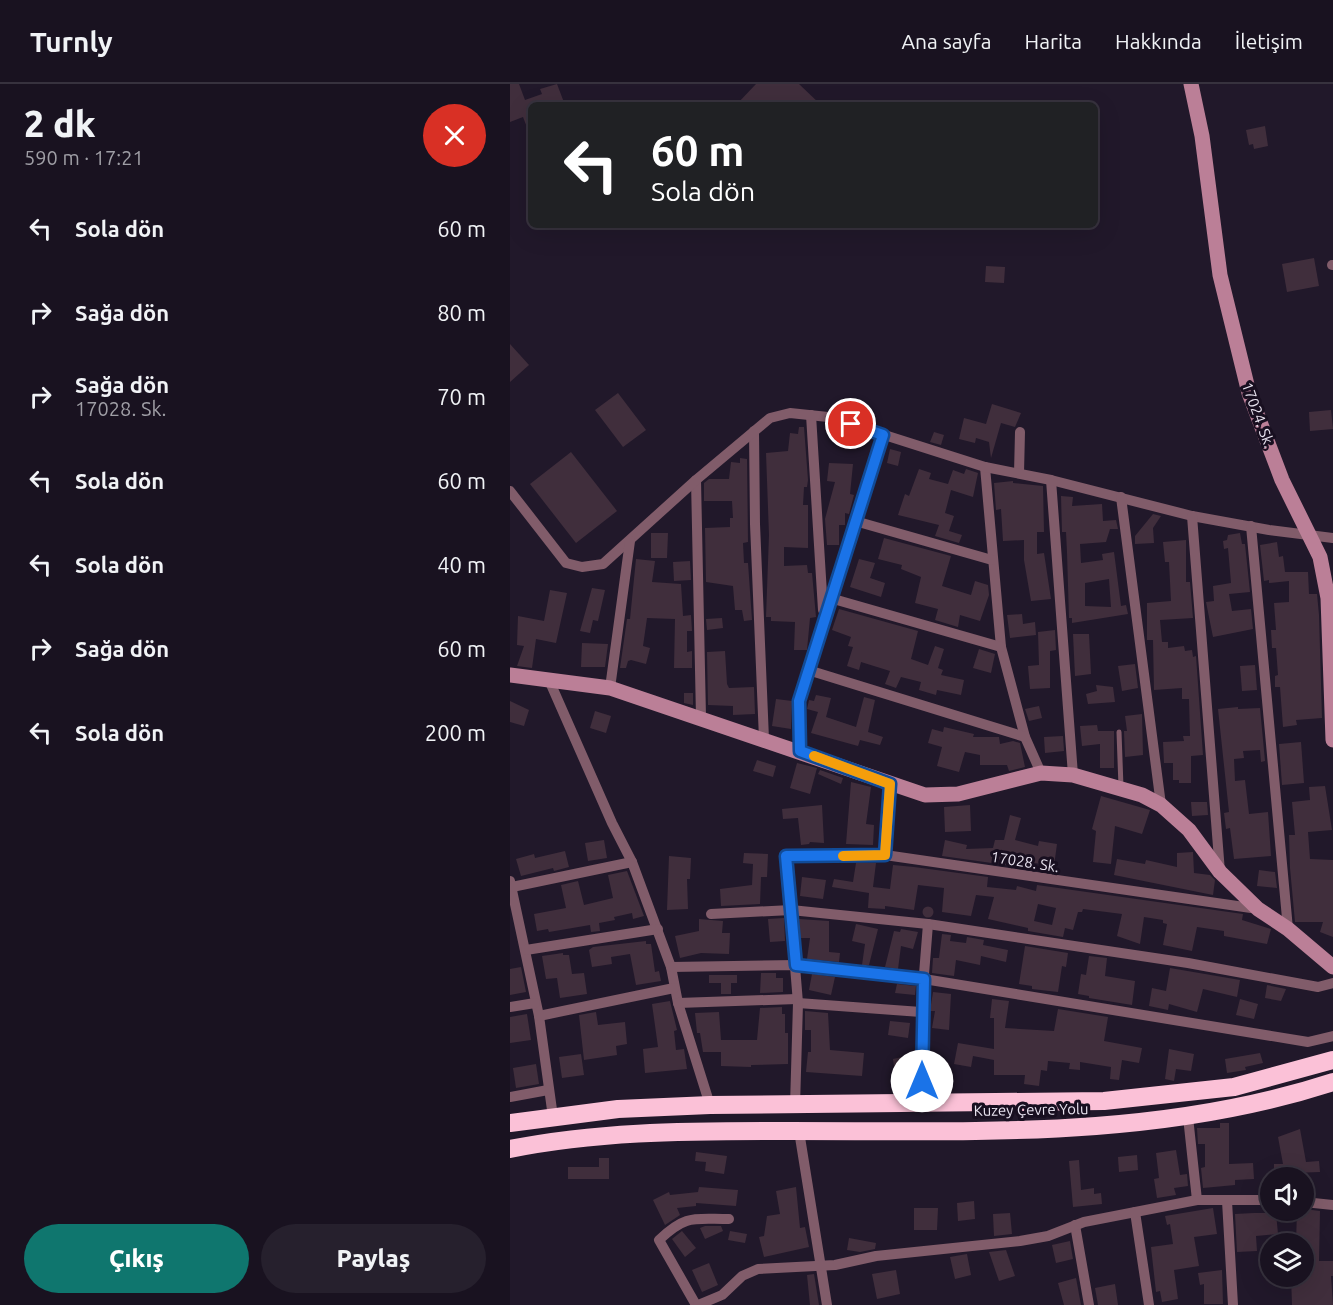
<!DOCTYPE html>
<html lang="tr">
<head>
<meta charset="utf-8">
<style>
	body { margin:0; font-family:Ubuntu,sans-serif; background:#26202d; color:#f1f3f6; height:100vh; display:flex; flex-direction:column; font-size:22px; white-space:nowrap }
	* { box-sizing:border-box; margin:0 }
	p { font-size:20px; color:#9f9ea5 }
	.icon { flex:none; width:33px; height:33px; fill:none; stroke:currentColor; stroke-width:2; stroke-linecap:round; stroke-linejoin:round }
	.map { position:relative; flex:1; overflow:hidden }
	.details { display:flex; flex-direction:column; background:#191220; width:510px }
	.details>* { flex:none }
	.banner { position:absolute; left:18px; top:18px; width:570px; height:126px; border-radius:9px; box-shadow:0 6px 24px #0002,0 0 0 2px #37323e; background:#202124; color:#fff; overflow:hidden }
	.fabs { position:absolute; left:750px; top:1083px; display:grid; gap:12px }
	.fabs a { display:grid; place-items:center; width:54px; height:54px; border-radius:50%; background:#191220; box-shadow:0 6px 24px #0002,0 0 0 2px #37323e; font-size:30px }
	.pin { position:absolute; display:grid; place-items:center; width:51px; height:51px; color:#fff; margin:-26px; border:3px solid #fff; border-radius:50%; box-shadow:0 2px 6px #0007 }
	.me { position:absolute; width:66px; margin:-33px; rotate:0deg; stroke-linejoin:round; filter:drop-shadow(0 0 4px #0008) }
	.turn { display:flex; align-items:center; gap:21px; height:126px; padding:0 24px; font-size:27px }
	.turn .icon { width:78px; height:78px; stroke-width:2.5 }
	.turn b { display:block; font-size:42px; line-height:51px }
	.round { display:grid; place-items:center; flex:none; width:63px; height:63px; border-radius:32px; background:#26202d }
	.summary { display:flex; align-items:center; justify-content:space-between; height:102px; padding:0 24px }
	h1 { font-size:36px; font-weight:800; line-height:45px }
	.cta { display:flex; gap:12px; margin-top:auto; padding:12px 24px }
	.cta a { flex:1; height:69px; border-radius:36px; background:#0f766e; color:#fff; font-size:24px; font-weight:800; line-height:69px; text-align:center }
	.cta a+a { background:#26202d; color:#f1f3f6 }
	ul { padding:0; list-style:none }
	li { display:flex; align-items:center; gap:18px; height:84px; padding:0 24px }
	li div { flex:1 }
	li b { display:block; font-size:22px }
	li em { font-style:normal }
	header { display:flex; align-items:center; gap:36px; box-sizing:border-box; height:84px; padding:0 30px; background:#191220; border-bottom:2px solid #37323e }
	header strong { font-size:28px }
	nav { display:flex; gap:33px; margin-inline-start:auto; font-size:21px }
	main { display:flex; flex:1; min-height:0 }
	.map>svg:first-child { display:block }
</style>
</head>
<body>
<header>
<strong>Turnly</strong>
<nav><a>Ana sayfa</a><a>Harita</a><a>Hakkında</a><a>İletişim</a></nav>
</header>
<main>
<section class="details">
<div class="summary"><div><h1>2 dk</h1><p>590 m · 17:21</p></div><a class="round" style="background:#d93025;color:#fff"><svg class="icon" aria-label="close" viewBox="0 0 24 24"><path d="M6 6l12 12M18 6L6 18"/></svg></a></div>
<ul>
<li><svg class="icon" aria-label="left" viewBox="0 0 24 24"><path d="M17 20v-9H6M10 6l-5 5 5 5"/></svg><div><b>Sola dön</b></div><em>60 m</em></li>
<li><svg class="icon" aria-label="right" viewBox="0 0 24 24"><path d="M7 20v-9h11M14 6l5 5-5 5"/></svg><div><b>Sağa dön</b></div><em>80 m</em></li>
<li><svg class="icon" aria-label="right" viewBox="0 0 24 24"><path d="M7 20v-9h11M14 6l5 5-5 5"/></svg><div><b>Sağa dön</b><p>17028. Sk.</p></div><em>70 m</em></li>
<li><svg class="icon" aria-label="left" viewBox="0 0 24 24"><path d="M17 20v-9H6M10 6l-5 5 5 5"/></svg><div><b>Sola dön</b></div><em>60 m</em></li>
<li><svg class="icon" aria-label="left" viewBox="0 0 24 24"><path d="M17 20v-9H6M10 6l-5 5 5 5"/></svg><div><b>Sola dön</b></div><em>40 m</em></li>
<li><svg class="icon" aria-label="right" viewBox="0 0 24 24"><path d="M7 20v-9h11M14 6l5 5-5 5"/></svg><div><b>Sağa dön</b></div><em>60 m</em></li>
<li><svg class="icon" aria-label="left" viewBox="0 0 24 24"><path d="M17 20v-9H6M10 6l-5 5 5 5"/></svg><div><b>Sola dön</b></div><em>200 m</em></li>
</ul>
<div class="cta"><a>Çıkış</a><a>Paylaş</a></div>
</section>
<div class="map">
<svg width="823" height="1221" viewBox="0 0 823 1221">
	<rect width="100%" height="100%" fill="#21182a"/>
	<g fill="#402e3c" fill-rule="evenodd">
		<path d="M0,0H9L15,16L32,10L30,5L47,0L55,21H21L20,51L13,33L0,38Z"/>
		<path d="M246,0H289L311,21H226Z"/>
		<path d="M755,42L758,62L744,65L743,60L739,61L736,46Z"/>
		<path d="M804,174L809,202L777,208L772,180Z"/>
		<path d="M476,182L495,183L494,199L475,198Z"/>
		<path d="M0,260L19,281L0,298Z"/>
		<path d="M108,309L136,346L113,363L85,326Z"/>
		<path d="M482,320L511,329L505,343L491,339L481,374L479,358L466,354L465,359L449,355L454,334L476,340Z"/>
		<path d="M821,326L823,345L800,347L799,328Z"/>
		<path d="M289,343H294L298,396L297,403H294L293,421H298V464L274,463V482L297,481L298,489H302L306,533L300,534L297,566H284L285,538L261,537V533H256L259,451L256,369L278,367L280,349L288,350Z"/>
		<path d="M424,348L434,351L431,361L420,358Z"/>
		<path d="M380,365L391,368L388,382L377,379Z"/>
		<path d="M61,368L107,427L66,459L20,400Z"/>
		<path d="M230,374L237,375L238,458L233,459L234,479H238L242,536L234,537L232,526H225L223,502L196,498L195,444L220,443V434H223L222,417H194V399L199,395H219L221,378L230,379Z"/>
		<path d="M319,379L343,380L340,410L344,411L339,430L335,429V441H329V461H317L315,435L325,398L317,397Z"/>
		<path d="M409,385L421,389L419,395L438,400L443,386L454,390L456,385L468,389L463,413L441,406L435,429L444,432L439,447L452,451L449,459L425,452L429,441L388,431L395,410L399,412Z"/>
		<path d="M503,397V399L533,402L534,448H527V470L534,469L541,515L521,517L514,476V456L493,457L491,425L486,426L484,399Z"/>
		<path d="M551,412L563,413L562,422L592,420L593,437L606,436L608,445H600L596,458L570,460L571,479L593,476L592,470L604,468L611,522L616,521L618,530L562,539V534H559L557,468L556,448H552ZM599,495L601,523L575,522V499Z"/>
		<path d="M643,430L651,432L643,444L644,459L625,460V452Z"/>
		<path d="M141,449H158L157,474H141Z"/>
		<path d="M730,449L732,460H735L740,508L719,510L722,527L741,525L743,545L703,553L696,518L704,517L703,502L721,499L718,464L714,465L713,457L717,456L718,451Z"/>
		<path d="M374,454L441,472L432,502L461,511L465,497L478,501L479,511L470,537L450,531L448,543L425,536L428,525L405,519L411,493L391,485L392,481L368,475Z"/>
		<path d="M676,456V498H680L683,534L650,536L652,558H658V564L674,562L675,567L682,566L683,573L686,572L693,671L681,672V699H669V696H663V679H654L653,658L674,657L673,652H680L679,615H672V604L644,606L643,556H637V519L661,517L659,478H655L653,458Z"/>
		<path d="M767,458L769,473L773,472L775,488H798L799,510H807L809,531L812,634L786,636L787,641L773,643L770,603H765V592L768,591L766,564H762L761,546H766L764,519L779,518V497L759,499V496L754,497L750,461Z"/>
		<path d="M126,475L145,477L142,498L171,500L173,532L181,531L182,547H177V568L182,567V584H164L165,535L137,534L133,562L140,564L136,580L121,576L118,577L116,584H110L117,535H120Z"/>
		<path d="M349,475L365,479L360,494L375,499L371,513L340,503Z"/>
		<path d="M180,477L181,496L164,497L163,478Z"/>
		<path d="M82,504L95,506L88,537L83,536L80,549L70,547Z"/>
		<path d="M40,506L57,509L46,559L26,555L22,584L7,582L14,562L7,561L8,532L34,537Z"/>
		<path d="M329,525L408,547L401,575L418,581L425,562L434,565L428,584L433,586L431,591L454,596L451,611L427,606L426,611L409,606L411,598L391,593L386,604L375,600L380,587L351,578L349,586L337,582L343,563L338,562L341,553L322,546Z"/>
		<path d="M512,530L513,540L525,538L526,551L500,554L497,531Z"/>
		<path d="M212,534L213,544L197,546L196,535Z"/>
		<path d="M545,546L546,566L540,567V604L520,605L518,582L529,581L528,548Z"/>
		<path d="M563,550H579L581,590L565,592Z"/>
		<path d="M72,559L98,560L95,583H71Z"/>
		<path d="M469,565L485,570L481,589L463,584Z"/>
		<path d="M215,567L217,600L219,604L244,603L245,630L223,631V622L198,621L197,568Z"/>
		<path d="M625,580L628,604L612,607L608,582Z"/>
		<path d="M745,581L747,606L732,607L730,582Z"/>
		<path d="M586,601L603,603L605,618L578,620L576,610L587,607Z"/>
		<path d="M174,609H183V621L174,619Z"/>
		<path d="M306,611L321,614L316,633L346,643L354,613L365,616L358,648L373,653L370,661L350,656L348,662L301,649L308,628L297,625L299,616L304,617Z"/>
		<path d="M266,615L282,617L281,645L262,642Z"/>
		<path d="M0,617L19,626L14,642L0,638Z"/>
		<path d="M529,622L532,634L519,637L515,625Z"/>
		<path d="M728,623V625L750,624L755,677L751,678L750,666L733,667L734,674L724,675L725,697L735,696L739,730L758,728L761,772L724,775L720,744L716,745L714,729L719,728L708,625Z"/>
		<path d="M85,627L101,632L96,649L80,644Z"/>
		<path d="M632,630L633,671L615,673L614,647H617L615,632Z"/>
		<path d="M587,641L588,647H604V684H590V660L572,662L570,642Z"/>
		<path d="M434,643L464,650L463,653H489L490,660L503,657L510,659L515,683L499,687L497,681H470V671L455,668L449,688L427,682L432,663L418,659L422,645L433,648Z"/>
		<path d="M553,652L554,667L535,669L534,653Z"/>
		<path d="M791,658L794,699L772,701L769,660Z"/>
		<path d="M247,676L266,682L263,693L243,687Z"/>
		<path d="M287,679L307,684L300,710L280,704Z"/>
		<path d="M310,686L333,694L331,700L308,690Z"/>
		<path d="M341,698L361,703L356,740L364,741L363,761L336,760Z"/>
		<path d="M815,702L822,746L798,748L800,775L823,776V853L810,848L813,838H785L780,784L779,751H785L782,718L800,716L799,703Z"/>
		<path d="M591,712L640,726L632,750L605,742L601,780L583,778L586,747L582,745Z"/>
		<path d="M681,718H697L698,731L682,732Z"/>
		<path d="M312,721L314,759L300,758L299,760L291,761L288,734L273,735L272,725Z"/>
		<path d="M460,721L461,747L435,748L434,723Z"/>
		<path d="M500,731L511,734L505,756L528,762L529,757L547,760L544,782L518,778V781L497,776L496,781L432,772L435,756L457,761L456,765L483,764L485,756H494Z"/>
		<path d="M94,756L97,774L78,777L75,759Z"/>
		<path d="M55,767L59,783L44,787L43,784L11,792L6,775L24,770L25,774Z"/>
		<path d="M683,768L684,789L700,791L705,796L703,811L604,791L607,775L635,780L636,776L667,783V769Z"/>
		<path d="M234,769L258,770L257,793H251L250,820L211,822L210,805L242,801L243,780L233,779Z"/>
		<path d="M159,772L181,774L180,795H177L178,825L157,826Z"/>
		<path d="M346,779H366L363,803L380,805L383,781L404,783L478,793L477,803L506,806L507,802L526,807L527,801L733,830L732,836L761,845L757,860L714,852V847L687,843L682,867L653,861L657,840L653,839V836L634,833L630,860L607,852L612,830L573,825L572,828H568L563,846L555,844L553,853L518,847V844L478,835L484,813L466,811L461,832L432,828L434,804L408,801L404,826L375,822V825L358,824L359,809L322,803L324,795L343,798ZM528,820L546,824L542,841L524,837Z"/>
		<path d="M749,786L765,788L767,804L747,802Z"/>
		<path d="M117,787L134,832L123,835L122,829L104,833L105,836L89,839L90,847L81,848L80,841L39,848L38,845L27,847L24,830L56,824L51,801L68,797L74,821L103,814L98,791Z"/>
		<path d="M292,793L316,796L313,815L290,812Z"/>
		<circle cx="418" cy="828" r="5.5"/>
		<path d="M274,834L275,857L260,858L258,835Z"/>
		<path d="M189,835L213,837L212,849H220L219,870L191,869L170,874L165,852L189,847Z"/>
		<path d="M289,835L319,837V868L330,869L329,878L297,875L300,854H290Z"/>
		<path d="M346,840L368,845L359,881H352L355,860L342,857Z"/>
		<path d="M391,845L408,848L403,865L391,862L388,885L375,883L384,847L390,848Z"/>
		<path d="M432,850L441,851L440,857L456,859L457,853L474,856L473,861L498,866L496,878L471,872L470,881L446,876L444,892L422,889L423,874H429Z"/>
		<path d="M136,857V860H141L145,888L149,887L151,897L126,901L120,870L101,873L102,880L82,883L79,866L83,863Z"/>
		<path d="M515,862L558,869L556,883L552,882L548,908L522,905V902L509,900Z"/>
		<path d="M53,869V871H59L62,890L74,889L77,910L50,914L47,894L36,895L32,872Z"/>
		<path d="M579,872L597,874L595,892L625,897L622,921L579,914V912L568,910L571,890L576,891Z"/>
		<path d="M11,883L16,908L0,911V885Z"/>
		<path d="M660,884L730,896L727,913L693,905L687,928L659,920L658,926L639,922L642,904L656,907Z"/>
		<path d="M251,889H266V894H273V908L250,909Z"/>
		<path d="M302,890L325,893L321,911L299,906Z"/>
		<path d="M199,891H227V899H221V910H211V899H199Z"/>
		<path d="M387,900L406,902L405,911L385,909Z"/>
		<path d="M757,901L776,905L771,917L755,914Z"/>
		<path d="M423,908L441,910L439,946L422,944L425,927H420Z"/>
		<path d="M482,915L499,917L495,944L544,947L548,925L598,933L594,957L632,964L629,979L612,976L609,996L600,995L601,983L570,978V986L559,985L560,979L538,977L537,987L531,986L529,1002L514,1000L515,991H484V976L463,972L461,983L444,980L448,959L484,965V934H480Z"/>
		<path d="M730,915L748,920L744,935L726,931Z"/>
		<path d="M160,917L167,946L164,947L166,966L174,965L177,985L135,989L133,965L148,963L142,920Z"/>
		<path d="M272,923V930H275V949H278V980L241,981V983L211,982V968H193L190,949H187L185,929L209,928L211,956H247L250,924Z"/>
		<path d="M295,927L318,929L320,966L354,969L352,992L296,988L298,968H301V946H295Z"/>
		<path d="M86,928L88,941L115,938L117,960L106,962L107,971L74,976L69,931Z"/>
		<path d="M17,930L21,956L0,959V933Z"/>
		<path d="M380,937L400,939L398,954L378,951Z"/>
		<path d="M659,965L684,970L681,987L666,985L664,997L655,995Z"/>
		<path d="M750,969L753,979L735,983L736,986L717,989L715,975Z"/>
		<path d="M71,970L74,991L52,994L49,973Z"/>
		<path d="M392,973L395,994L386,996L383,975Z"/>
		<path d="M439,979L440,990L424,991L423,980Z"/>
		<path d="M26,980L29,1000L6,1004L3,984Z"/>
		<path d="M710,1039H719V1080L743,1079L744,1095L725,1096V1101L693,1104L691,1084L695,1083V1060H688L687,1044H710Z"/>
		<path d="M790,1045L796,1078L809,1077L810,1088L782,1089V1094H764V1080H773L768,1053Z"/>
		<path d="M666,1066L670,1091L677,1090L678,1102L664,1104L666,1111L647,1114L644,1095L649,1094L646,1069Z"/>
		<path d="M186,1068L217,1072L214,1090L195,1087L196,1078L185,1077Z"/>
		<path d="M627,1071L628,1086L609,1088L608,1073Z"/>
		<path d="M89,1074H99V1095H58V1083H89Z"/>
		<path d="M569,1076L571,1106L584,1104V1110L591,1109L592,1120L563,1123L559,1077Z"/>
		<path d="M189,1103L228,1106L226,1122L186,1119V1122L167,1124L170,1131L155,1141L143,1116L159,1108L160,1111L188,1108Z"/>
		<path d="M286,1103L290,1144L295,1143L299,1163L254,1173L249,1153L254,1152L257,1132L270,1130L266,1107Z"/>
		<path d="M464,1117L465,1135L448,1137L447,1119Z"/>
		<path d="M404,1124H428L427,1146H404Z"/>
		<path d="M703,1124L707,1150L684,1153L689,1182L664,1186L668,1215L652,1218L650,1207L646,1208L641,1163L663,1160L660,1140L657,1141L655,1132Z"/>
		<path d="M794,1125L810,1127L809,1177H823V1192H821L823,1221H782L781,1192H794V1160H786L787,1126Z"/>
		<path d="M500,1129L502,1150L484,1152L483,1130Z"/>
		<path d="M744,1129H766L768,1150L746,1152L747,1167L727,1168L725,1130Z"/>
		<path d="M195,1142H211L213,1147L195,1155L190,1144Z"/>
		<path d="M172,1147L186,1164L175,1173L162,1155Z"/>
		<path d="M220,1147L237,1150L235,1159L218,1156Z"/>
		<path d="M339,1154L366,1159L365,1165L350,1168L337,1166Z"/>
		<path d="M560,1157L563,1175L546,1179L542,1161Z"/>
		<path d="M496,1166L505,1192L489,1197L479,1168Z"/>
		<path d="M457,1170L461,1191L445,1195L440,1173Z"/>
		<path d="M199,1179L208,1201L192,1208L182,1186Z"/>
		<path d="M386,1186L390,1210L367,1215L362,1190Z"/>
		<path d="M712,1186L713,1220H694V1200L690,1201L688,1189Z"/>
		<path d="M304,1190L309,1221H300L297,1191Z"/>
		<path d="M566,1194L571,1221H554L548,1199Z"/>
		<path d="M605,1200L608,1221H588L585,1204Z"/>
	</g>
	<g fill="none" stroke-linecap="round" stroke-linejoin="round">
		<path stroke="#815c6a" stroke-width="5" d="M609,648L611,703"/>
		<g stroke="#815c6a" stroke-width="10">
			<path d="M822,181H823"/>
			<path d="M301,331L313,526"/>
			<path d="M244,347L245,440L254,655"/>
			<path d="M475,383L491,563L515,653L531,689"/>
			<path d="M509,389L510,348"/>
			<path d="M186,396L191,633"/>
			<path d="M541,396L563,691"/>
			<path d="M0,407L56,479L72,483L93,480L186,396L260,334L280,329L318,333L475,383L541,396L682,432L759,446L823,454"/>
			<path d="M611,413L651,721"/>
			<path d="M682,432L710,788"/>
			<path d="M345,437L482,476"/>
			<path d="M741,442L778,845"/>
			<path d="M320,514L491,563"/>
			<path d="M298,586L515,653"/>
			<path d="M39,596L102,739L122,778L161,883L168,919L200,1021"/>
			<path d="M100,604L120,457"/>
			<path d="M290,667L289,617L373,351"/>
			<path d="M375,771L380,700"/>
			<path d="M0,797L29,932L43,1033"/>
			<path d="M2,803L122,778"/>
			<path d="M201,830L281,826L418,840L678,879L808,903L823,899"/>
			<path d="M16,866L148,845"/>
			<path d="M161,883L286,881L414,895L798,958L823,952"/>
			<path d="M168,919L287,915"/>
			<path d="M288,919L411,928"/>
			<path d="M0,923L25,919"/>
			<path d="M29,932L164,904"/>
			<path d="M0,1013L38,1006"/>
			<path d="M412,1020L411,928L418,840"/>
			<path d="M285,1022L288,919L276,772L375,771L748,825"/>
			<path d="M678,1033L687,1116"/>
			<path d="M289,1047L317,1221"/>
			<path d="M717,1117L723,1221"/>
			<path d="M794,1118L823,1121"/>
			<path d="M625,1128L639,1221"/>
			<path d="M565,1141L579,1221"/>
			<path d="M186,1221L149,1156C176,1130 184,1135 219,1135"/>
			<path d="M188,1221L212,1211L232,1192L248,1185L325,1181L366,1172L510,1157L538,1152L574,1138L687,1116H760"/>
		</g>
		<g stroke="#bb7f97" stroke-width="15">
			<path d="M681,0L692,52L710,191L739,309L772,396L810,473L818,514L823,656"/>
			<path d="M0,591L100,604L415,711L448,710L531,689L563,691L632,711L651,721L679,746L710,788L748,825L778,845L823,883"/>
		</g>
		<g stroke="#fbc1d7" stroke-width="18">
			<path d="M0,1039L108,1025L200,1021L594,1017L724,1003L823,976"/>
			<path d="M0,1065C85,1048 171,1047 257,1047C448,1046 639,1058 823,998"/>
		</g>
	</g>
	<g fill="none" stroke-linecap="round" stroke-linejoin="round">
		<defs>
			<path id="route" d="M341,340L373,351L289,617L290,667L380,700L375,771L276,772L286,881L414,895L412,997"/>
		</defs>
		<use href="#route" stroke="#114b97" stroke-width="15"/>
		<use href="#route" stroke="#1a73e8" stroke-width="10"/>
		<path stroke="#f59e0b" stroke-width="10" d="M304,672L380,700L375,771L333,772"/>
	</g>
	<g text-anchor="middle" stroke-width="6" stroke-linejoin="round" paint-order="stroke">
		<g font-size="15" fill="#e9e4f0" stroke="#180f20">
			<text transform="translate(748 331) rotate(70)" y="5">17024. Sk.</text>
			<text transform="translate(515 778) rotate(9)" y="5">17028. Sk.</text>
			<text transform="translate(521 1026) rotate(-1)" y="5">Kuzey Çevre Yolu</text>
		</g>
	</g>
</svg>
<div class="fabs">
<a><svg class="icon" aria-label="sound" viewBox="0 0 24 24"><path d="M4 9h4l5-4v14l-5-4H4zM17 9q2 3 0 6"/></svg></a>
<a><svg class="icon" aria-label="layers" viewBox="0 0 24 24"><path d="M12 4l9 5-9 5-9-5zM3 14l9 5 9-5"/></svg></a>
</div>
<div class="pin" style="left:341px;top:340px;background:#d93025"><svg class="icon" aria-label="arrive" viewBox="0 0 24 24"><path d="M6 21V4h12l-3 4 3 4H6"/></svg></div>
<svg class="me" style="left:412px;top:997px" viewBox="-20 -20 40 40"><circle r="19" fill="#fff"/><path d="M0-13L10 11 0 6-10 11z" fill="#1a73e8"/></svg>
<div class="banner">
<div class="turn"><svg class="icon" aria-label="left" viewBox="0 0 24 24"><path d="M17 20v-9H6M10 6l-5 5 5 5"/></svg><div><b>60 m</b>Sola dön</div></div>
</div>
</div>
</main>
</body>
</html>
